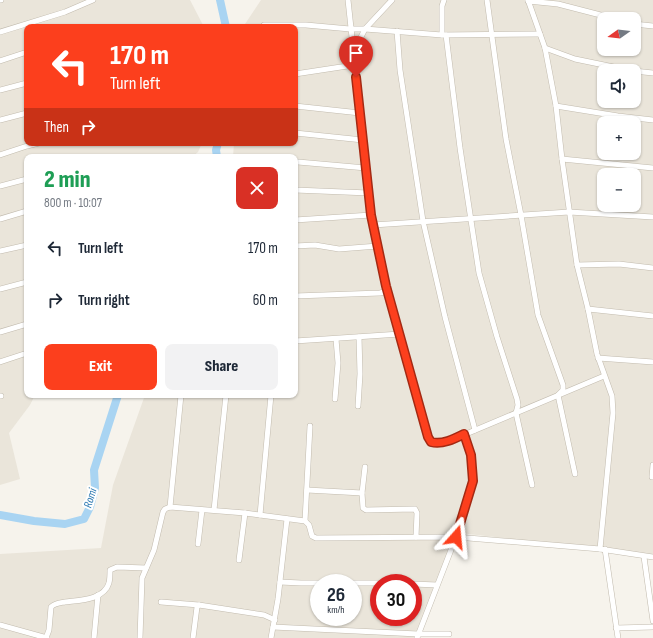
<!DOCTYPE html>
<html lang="en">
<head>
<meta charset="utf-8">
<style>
	body { margin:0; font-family:"Sofia Sans Condensed",sans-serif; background:#f2f2f3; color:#1f2937; height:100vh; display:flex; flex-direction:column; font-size:15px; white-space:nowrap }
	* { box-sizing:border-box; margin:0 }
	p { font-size:13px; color:#747a83 }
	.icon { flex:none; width:22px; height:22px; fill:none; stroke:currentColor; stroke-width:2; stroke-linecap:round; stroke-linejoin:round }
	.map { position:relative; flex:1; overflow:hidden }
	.sheet { position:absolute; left:24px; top:154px; width:274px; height:244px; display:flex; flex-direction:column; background:#fff; border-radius:8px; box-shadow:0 1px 3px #0004 }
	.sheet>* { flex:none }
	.guide { position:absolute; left:24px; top:24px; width:274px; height:122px; border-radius:8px; box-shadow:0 1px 3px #0004; background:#fc3f1d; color:#fff; overflow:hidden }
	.needle { width:26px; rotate:256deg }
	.controls { position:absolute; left:597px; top:12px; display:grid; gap:8px }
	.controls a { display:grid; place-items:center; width:44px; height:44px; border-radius:8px; background:#fff; box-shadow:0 1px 3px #0004; font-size:20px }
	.speed { position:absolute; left:310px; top:574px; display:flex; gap:8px; font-size:20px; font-weight:700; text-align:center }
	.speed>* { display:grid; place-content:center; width:52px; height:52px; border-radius:50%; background:#fff; box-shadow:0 1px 3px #0004; line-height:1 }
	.speed small { font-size:10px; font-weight:400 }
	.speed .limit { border:6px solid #d22; background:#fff; color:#111 }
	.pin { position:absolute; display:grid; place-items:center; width:34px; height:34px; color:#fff; margin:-41px -17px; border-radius:50% 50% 50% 0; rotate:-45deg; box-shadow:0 0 4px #0007 }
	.pin .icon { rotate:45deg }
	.me { position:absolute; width:44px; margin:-22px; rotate:18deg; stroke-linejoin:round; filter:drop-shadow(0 0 3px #0008) }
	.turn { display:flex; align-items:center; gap:14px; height:84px; padding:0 20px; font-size:18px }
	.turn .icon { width:52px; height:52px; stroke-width:2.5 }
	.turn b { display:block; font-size:28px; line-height:34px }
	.then { display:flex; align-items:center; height:38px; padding:0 20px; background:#0003; gap:8px; font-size:15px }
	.round { display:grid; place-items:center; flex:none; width:42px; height:42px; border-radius:8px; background:#f2f2f3 }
	.summary { display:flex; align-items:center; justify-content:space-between; height:68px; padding:0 20px }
	h1 { font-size:24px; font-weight:800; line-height:30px; color:#1e9e55 }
	.primary-button { display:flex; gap:8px; margin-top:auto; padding:8px 20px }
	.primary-button a { flex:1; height:46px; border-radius:8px; background:#fc3f1d; color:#fff; font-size:16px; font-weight:800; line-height:46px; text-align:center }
	.primary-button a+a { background:#f2f2f3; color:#1f2937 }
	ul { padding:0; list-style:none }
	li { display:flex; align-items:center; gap:12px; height:52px; padding:0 20px }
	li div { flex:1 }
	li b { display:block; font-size:15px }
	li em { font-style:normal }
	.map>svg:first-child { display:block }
</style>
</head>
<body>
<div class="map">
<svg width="653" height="638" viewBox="0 0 653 638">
	<rect width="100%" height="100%" fill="#f6f3ec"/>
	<g fill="#eae5da" fill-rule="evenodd">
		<path d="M0,0H190L204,27H27V143H202L198,152L192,157H27V395H35L30,405L9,433L20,479L0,485Z"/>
		<path d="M261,0H653V555L460,533L416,638H0V554L101,548L113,485L145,395H295V157H233L234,143H295V27H243ZM604,19H634V49H604ZM604,71H634V101H604ZM604,123H634V153H604ZM604,175H634V205H604ZM319,583H353V617H319ZM379,583H413V617H379Z"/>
	</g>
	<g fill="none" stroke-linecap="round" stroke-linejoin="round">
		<g stroke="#a9d4f2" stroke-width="8">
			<path d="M220,0L226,27"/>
			<path d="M217,157L216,150L218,143"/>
			<path d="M0,515L34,521L65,524L84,519L90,507L95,488L94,470L118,395"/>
		</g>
		<defs>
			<g id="minor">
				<path d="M0,0H1"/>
				<path d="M348,0L371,215L386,286L428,437L431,443L436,444L447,442L604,376"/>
				<path d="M487,0L506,139L521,215L538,315L563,385V390L558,395L575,474"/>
				<path d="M528,0L545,48L556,106L562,159L577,265L588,309L597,354L612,396L613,413L600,549"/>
				<path d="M528,1L558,4L616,19"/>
				<path d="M634,24L653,26"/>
				<path d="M264,25H306L350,29H365L442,35L540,34"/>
				<path d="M397,31L400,70L423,221L445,317L475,430"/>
				<path d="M0,32L65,12L93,0"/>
				<path d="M442,35V6L444,0"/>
				<path d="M446,35L460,148L479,273L497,337L517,399L518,405L516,413L532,485"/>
				<path d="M352,47L361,37L365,29L392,0"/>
				<path d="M545,48L575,59L633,71"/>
				<path d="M0,61L27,52"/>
				<path d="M634,71L653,73"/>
				<path d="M295,74L354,65"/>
				<path d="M0,90L27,83"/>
				<path d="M295,106L360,113"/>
				<path d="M556,106L618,116L653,120"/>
				<path d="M0,120L27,113"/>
				<path d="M295,133L363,140"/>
				<path d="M0,155L27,146L39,143"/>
				<path d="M562,159L653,168"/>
				<path d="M298,162L366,168"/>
				<path d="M0,186L27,179"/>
				<path d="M295,190L369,193"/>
				<path d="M0,219L27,211"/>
				<path d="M295,220L371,215"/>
				<path d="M373,225L569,212L653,217"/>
				<path d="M295,246L315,245L339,249L378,246"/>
				<path d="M0,251L27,245"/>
				<path d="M577,265L619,264L653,268"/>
				<path d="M0,289L27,282"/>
				<path d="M295,296L380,293L384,292L386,287"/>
				<path d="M588,309L653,316"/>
				<path d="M0,332L27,324"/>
				<path d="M295,341L400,334"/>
				<path d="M598,358L653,362"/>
				<path d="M0,362L27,353"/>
				<path d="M0,396H1"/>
				<path d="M335,399L338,363L336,339"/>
				<path d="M358,406L360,374L359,337"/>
				<path d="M365,467L362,493L363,508L366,510L415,509L417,513L416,537"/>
				<path d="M652,477L653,465"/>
				<path d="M307,490L362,493"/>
				<path d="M170,507L181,395"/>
				<path d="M214,510L226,395"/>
				<path d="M260,515L271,395"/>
				<path d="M305,521L310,426"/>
				<path d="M198,544L202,510"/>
				<path d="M605,549L618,638"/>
				<path d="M644,557L653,621"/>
				<path d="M239,560L245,513"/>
				<path d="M280,582L301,583H397"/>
				<path d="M413,584L437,585"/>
				<path d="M161,602L199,605"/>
				<path d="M0,625L47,638"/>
				<path d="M273,627L418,634H449"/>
				<path d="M616,628L653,627"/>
				<path d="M46,638L49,630L51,607C55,603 59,603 65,602C80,600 104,600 109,583C110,579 110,574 110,570L117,567L146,568"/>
				<path d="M94,638L98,595"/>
				<path d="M140,638L142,578L154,550L163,512L165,509L170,507L245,513L305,521L309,525L312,536L316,538L456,537L600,549L653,557"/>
				<path d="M193,638L197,607L199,605L264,615L275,620"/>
				<path d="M271,638L278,599L287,519"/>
				<path d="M417,638L456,537L473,481L471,455L464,434"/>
			</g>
		</defs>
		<use href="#minor" stroke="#c2bbae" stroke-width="6"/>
		<use href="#minor" stroke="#fff" stroke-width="5"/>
	</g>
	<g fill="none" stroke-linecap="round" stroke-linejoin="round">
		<defs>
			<path id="route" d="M356,77L371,215L386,286L428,437L431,442C442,445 454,439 464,434L471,455L473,481L456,537"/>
		</defs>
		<use href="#route" stroke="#a42913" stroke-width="10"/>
		<use href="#route" stroke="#fc3f1d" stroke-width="7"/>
	</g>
	<g text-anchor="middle" stroke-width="4" stroke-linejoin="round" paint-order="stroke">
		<g font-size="12" font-style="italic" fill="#2e7ab2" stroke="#fff">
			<text transform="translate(90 498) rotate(-74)" y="4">Romi</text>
		</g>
	</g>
</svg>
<div class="controls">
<a><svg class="needle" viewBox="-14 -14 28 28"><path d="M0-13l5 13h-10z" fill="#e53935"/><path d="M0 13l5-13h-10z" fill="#747a83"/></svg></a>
<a><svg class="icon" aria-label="sound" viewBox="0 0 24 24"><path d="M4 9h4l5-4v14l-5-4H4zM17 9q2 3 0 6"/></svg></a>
<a>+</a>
<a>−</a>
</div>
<div class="speed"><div>26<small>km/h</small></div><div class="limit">30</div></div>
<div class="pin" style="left:356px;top:77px;background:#d93025"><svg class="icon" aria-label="arrive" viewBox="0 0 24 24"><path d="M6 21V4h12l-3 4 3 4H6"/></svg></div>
<svg class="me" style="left:456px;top:537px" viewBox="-20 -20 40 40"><path d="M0-17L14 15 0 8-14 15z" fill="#fc3f1d" stroke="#fff" stroke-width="4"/></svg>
<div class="guide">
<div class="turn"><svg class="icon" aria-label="left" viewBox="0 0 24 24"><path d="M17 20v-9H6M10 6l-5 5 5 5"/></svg><div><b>170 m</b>Turn left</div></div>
<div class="then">Then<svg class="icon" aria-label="right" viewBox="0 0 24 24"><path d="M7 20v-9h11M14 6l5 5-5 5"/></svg></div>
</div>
<section class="sheet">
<div class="summary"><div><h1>2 min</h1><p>800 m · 10:07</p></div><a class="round" style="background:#d93025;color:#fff"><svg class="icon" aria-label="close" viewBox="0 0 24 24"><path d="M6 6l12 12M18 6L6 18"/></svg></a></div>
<ul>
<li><svg class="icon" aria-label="left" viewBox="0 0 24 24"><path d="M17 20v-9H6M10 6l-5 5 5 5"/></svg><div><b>Turn left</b></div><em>170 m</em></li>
<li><svg class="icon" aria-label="right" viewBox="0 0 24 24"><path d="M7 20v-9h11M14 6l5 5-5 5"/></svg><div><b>Turn right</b></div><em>60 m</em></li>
</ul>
<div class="primary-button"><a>Exit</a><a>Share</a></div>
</section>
</div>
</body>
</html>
